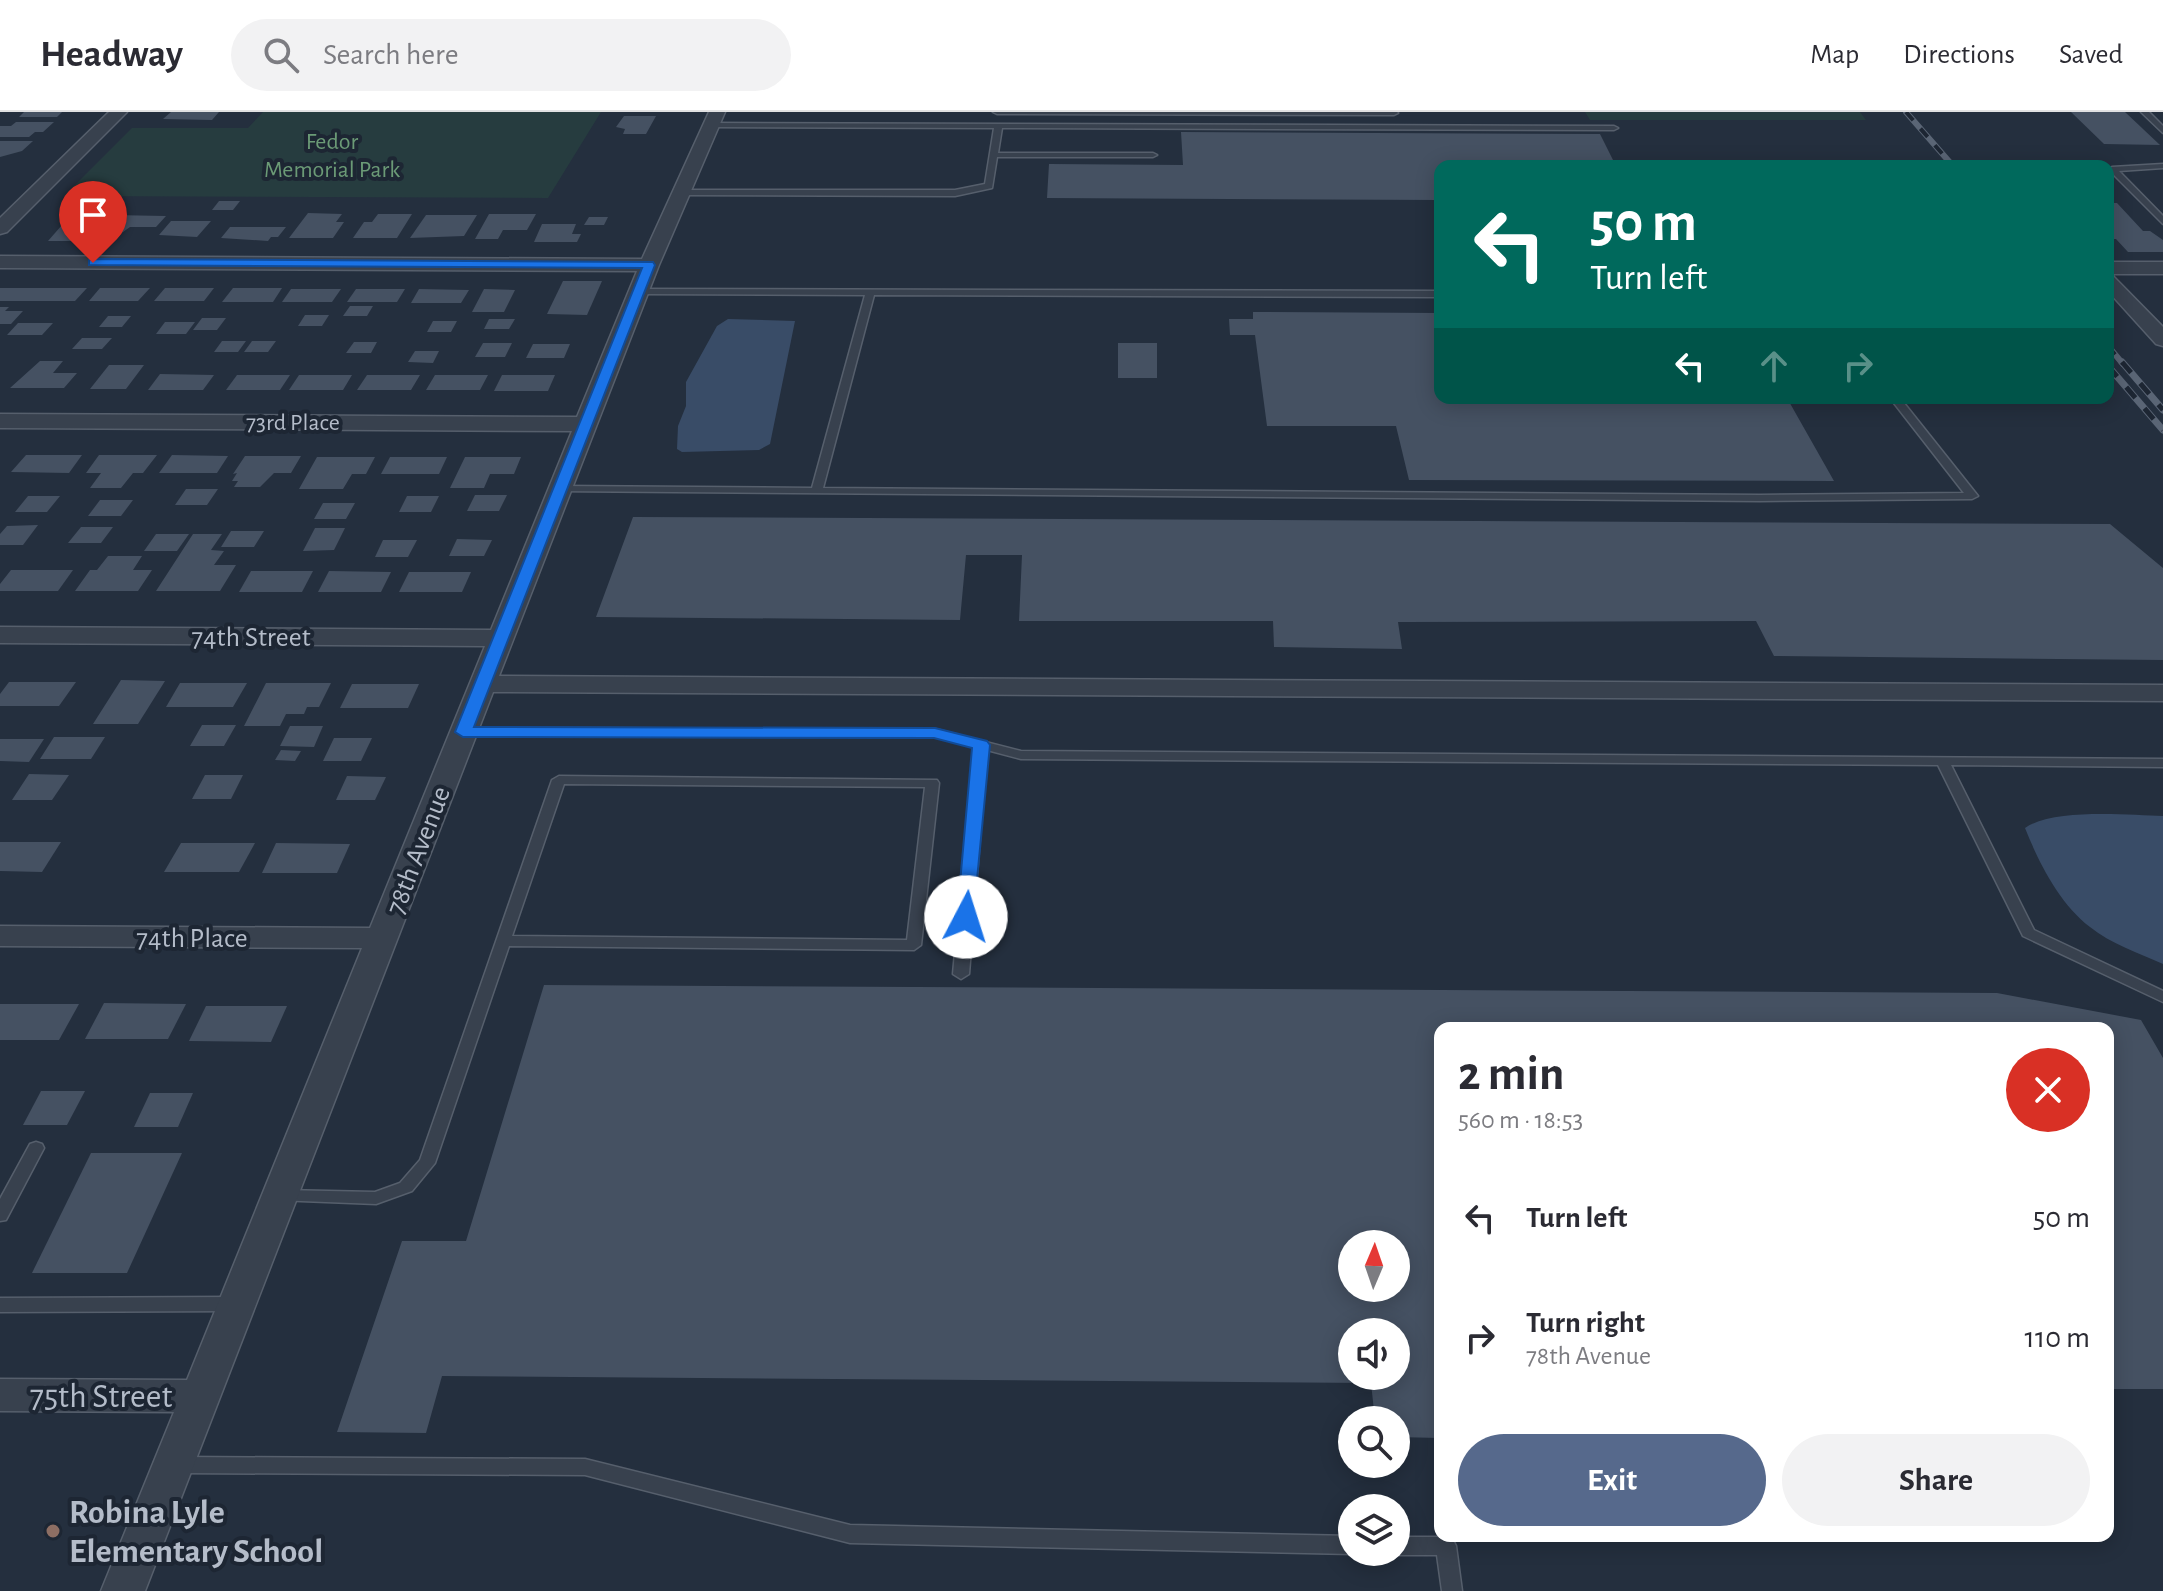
<!DOCTYPE html>
<html lang="en">
<head>
<meta charset="utf-8">
<style>
	body { margin:0; font-family:"Alegreya Sans",sans-serif; background:#f2f2f3; color:#2b2b33; height:100vh; display:flex; flex-direction:column; font-size:30px; white-space:nowrap }
	* { box-sizing:border-box; margin:0 }
	p { font-size:26px; color:#7c7c81 }
	.icon { flex:none; width:44px; height:44px; fill:none; stroke:currentColor; stroke-width:2; stroke-linecap:round; stroke-linejoin:round }
	.map { position:relative; flex:1; overflow:hidden }
	.details { position:absolute; left:1434px; top:910px; width:680px; height:520px; display:flex; flex-direction:column; background:#fff; border-radius:16px; box-shadow:0 4px 20px #0003 }
	.details>* { flex:none }
	.top-card { position:absolute; left:1434px; top:48px; width:680px; height:244px; border-radius:16px; box-shadow:0 4px 20px #0003; background:#00695c; color:#fff; overflow:hidden }
	.needle { width:52px; rotate:2deg }
	.buttons { position:absolute; left:1338px; top:1118px; display:grid; gap:16px }
	.buttons a { display:grid; place-items:center; width:72px; height:72px; border-radius:50%; background:#fff; box-shadow:0 4px 20px #0003; font-size:40px }
	.pin { position:absolute; display:grid; place-items:center; width:68px; height:68px; color:#fff; margin:-82px -34px; border-radius:50% 50% 50% 0; rotate:-45deg; box-shadow:0 0 8px #0007 }
	.pin .icon { rotate:45deg }
	.me { position:absolute; width:88px; margin:-44px; rotate:5deg; stroke-linejoin:round; filter:drop-shadow(0 0 6px #0008) }
	.turn { display:flex; align-items:center; gap:28px; height:168px; padding:0 24px; font-size:36px }
	.turn .icon { width:104px; height:104px; stroke-width:2.5 }
	.turn b { display:block; font-size:56px; line-height:68px }
	.lanes { display:flex; align-items:center; height:76px; padding:0 24px; background:#0003; justify-content:center; gap:40px; direction:ltr }
	.lanes .off { opacity:.35 }
	.round { display:grid; place-items:center; flex:none; width:84px; height:84px; border-radius:42px; background:#f2f2f3 }
	.summary { display:flex; align-items:center; justify-content:space-between; height:136px; padding:0 24px }
	h1 { font-size:48px; font-weight:700; line-height:60px }
	.cta { display:flex; gap:16px; margin-top:auto; padding:16px 24px }
	.cta a { flex:1; height:92px; border-radius:48px; background:#56698c; color:#fff; font-size:32px; font-weight:700; line-height:92px; text-align:center }
	.cta a+a { background:#f2f2f3; color:#2b2b33 }
	ul { padding:0; list-style:none }
	li { display:flex; align-items:center; gap:24px; height:120px; padding:0 24px }
	li div { flex:1 }
	li b { display:block; font-size:30px }
	li em { font-style:normal }
	header { display:flex; align-items:center; gap:48px; box-sizing:border-box; height:112px; padding:0 40px; background:#fff; border-bottom:2px solid #e1e1e2 }
	header strong { font-size:38px }
	nav { display:flex; gap:44px; margin-inline-start:auto; font-size:28px }
	.search { width:560px; height:72px; background:#f2f2f3; display:flex; align-items:center; gap:20px; box-sizing:border-box; padding:0 28px; border-radius:44px; color:#7c7c81; font-size:30px }
	.map>svg:first-child { display:block }
</style>
</head>
<body>
<header>
<strong>Headway</strong>
<div class="search"><svg class="icon" aria-label="search" viewBox="0 0 24 24"><circle cx="10" cy="10" r="6"/><path d="M15 15l6 6"/></svg>Search here</div>
<nav><a>Map</a><a>Directions</a><a>Saved</a></nav>
</header>
<div class="map">
<svg width="2163" height="1479" viewBox="0 0 2163 1479">
	<rect width="100%" height="100%" fill="#242f3e"/>
	<g fill="#263c3f">
		<path d="M263,0H601L548,86L64,84L132,16H248Z"/>
		<path d="M1585,0H1860L1866,8H1590Z"/>
	</g>
	<g fill="#394c67">
		<path d="M728,207L795,209L770,332L759,338L682,340L677,337L678,314L686,294V270L717,214Z"/>
		<path d="M2163,704V852C2139,841 2111,832 2090,815C2059,791 2039,751 2025,716C2053,696 2128,703 2163,704Z"/>
	</g>
	<g fill="#455162" fill-rule="evenodd">
		<path d="M24,0H62L57,5H19Z"/>
		<path d="M171,0H219L212,8L163,7Z"/>
		<path d="M2071,0H2125L2160,33L2104,32Z"/>
		<path d="M624,4H656L646,22H623L625,17L616,15Z"/>
		<path d="M16,10H54L43,20H35L29,25H0V14H11Z"/>
		<path d="M1181,20L1600,22L1616,54H1440V88L1047,86L1049,52L1183,53Z"/>
		<path d="M0,29H33L22,39L0,45Z"/>
		<path d="M219,89H240L233,98H212Z"/>
		<path d="M2108,91H2117L2143,119H2150L2163,128V140H2128L2116,127H2111L2108,124Z"/>
		<path d="M89,93H111L103,102H81Z"/>
		<path d="M308,101L342,102L336,110H344L333,126H289Z"/>
		<path d="M378,102H412L397,126H353L364,110H372Z"/>
		<path d="M489,102H536L527,118H503L498,127H475Z"/>
		<path d="M112,103L166,104L156,115H130L116,125H91Z"/>
		<path d="M426,103H477L464,124L410,126Z"/>
		<path d="M589,105H608L604,113H584Z"/>
		<path d="M171,109H211L197,125L159,123Z"/>
		<path d="M542,112H576L572,122H581L577,130H534Z"/>
		<path d="M62,113H93L78,129H48Z"/>
		<path d="M230,115H286L278,125H271L268,129L221,126Z"/>
		<path d="M563,169H602L587,203L547,202Z"/>
		<path d="M0,176H87L75,189H0Z"/>
		<path d="M100,176H150L138,189H89Z"/>
		<path d="M165,176H214L204,189H154Z"/>
		<path d="M233,176H282L273,190H222Z"/>
		<path d="M291,177H341L332,190H282Z"/>
		<path d="M356,177H405L397,190H347Z"/>
		<path d="M419,177L469,178L461,191H411Z"/>
		<path d="M484,177L515,178L504,200H472Z"/>
		<path d="M350,194H373L367,204H343Z"/>
		<path d="M0,195H9L5,199H23L11,212H0Z"/>
		<path d="M1253,200L1440,201V286H1787L1834,369L1409,368L1396,314H1267L1255,223H1230L1229,207H1253Z"/>
		<path d="M305,203H329L322,214H298Z"/>
		<path d="M108,204H131L122,215H99Z"/>
		<path d="M202,206H226L217,218H193Z"/>
		<path d="M489,207H515L509,217H484Z"/>
		<path d="M433,209H457L451,220H427Z"/>
		<path d="M165,210H195L186,222H156Z"/>
		<path d="M18,211H53L42,223H7Z"/>
		<path d="M82,226H112L102,237H72Z"/>
		<path d="M222,229H246L238,240H214Z"/>
		<path d="M252,229H276L268,240H244Z"/>
		<path d="M354,230H377L371,241H346Z"/>
		<path d="M483,231H512L505,245H475Z"/>
		<rect x="1118" y="231" width="39" height="35"/>
		<path d="M533,232H570L564,246H526Z"/>
		<path d="M415,239H439L433,251L408,250Z"/>
		<path d="M40,249H63L53,261H77L64,276H10Z"/>
		<path d="M109,253H144L126,277H90Z"/>
		<path d="M160,262L214,263L203,278H148Z"/>
		<path d="M237,263H290L280,278H226Z"/>
		<path d="M299,263H352L343,278H289Z"/>
		<path d="M367,263H420L411,278H357Z"/>
		<path d="M435,263H488L480,278H426Z"/>
		<path d="M502,263H555L548,279H494Z"/>
		<path d="M26,343H82L69,361L11,360Z"/>
		<path d="M99,343H157L143,361H133L121,376H90L101,361H86Z"/>
		<path d="M172,343L228,344L217,361H159Z"/>
		<path d="M245,344H301L291,361H274L260,375H234L238,369H232L237,361L233,362Z"/>
		<path d="M317,345H375L366,362H352L343,377H299Z"/>
		<path d="M390,345H447L439,362H381Z"/>
		<path d="M465,345H521L514,362H490L484,376H450Z"/>
		<path d="M186,377H218L207,393H175Z"/>
		<path d="M475,383H507L499,399H467Z"/>
		<path d="M28,384H60L47,400H15Z"/>
		<path d="M407,384H439L431,400H399Z"/>
		<path d="M100,388H133L121,404H88Z"/>
		<path d="M323,391H355L346,407H314Z"/>
		<path d="M633,405L2110,412L2163,456V548L1774,544L1756,509L1398,510L1402,537L1274,535L1273,509H1019L1022,443H966L960,508L596,505Z"/>
		<path d="M38,413L23,433H0V422L7,414Z"/>
		<path d="M81,415H113L101,431H68Z"/>
		<path d="M315,416H345L334,438L303,439Z"/>
		<path d="M231,419H264L254,435H221Z"/>
		<path d="M156,422H189L177,439H144Z"/>
		<path d="M193,422H222L211,438L224,439L214,453H236L220,479H156Z"/>
		<path d="M457,427L492,428L484,444H449Z"/>
		<path d="M383,428H417L408,445H375Z"/>
		<path d="M108,444H142L133,458H152L138,479H75L90,458H97Z"/>
		<path d="M11,458H73L58,479H0V472Z"/>
		<path d="M251,459H313L302,480H239Z"/>
		<path d="M329,459L391,460L381,480H318Z"/>
		<path d="M409,460H471L462,480H399Z"/>
		<path d="M121,568L165,569L138,612H93Z"/>
		<path d="M9,570H76L59,594H0V582Z"/>
		<path d="M180,571H247L233,595H166Z"/>
		<path d="M266,571H331L319,595H307L304,602H286L280,614H244Z"/>
		<path d="M352,572H419L408,596H340Z"/>
		<path d="M202,613H236L224,634H190Z"/>
		<path d="M290,614H323L314,635L280,634Z"/>
		<path d="M54,625H105L91,647H40Z"/>
		<path d="M334,626H372L361,649H323Z"/>
		<path d="M0,627H44L29,650L0,649Z"/>
		<path d="M281,638L301,639L295,649L275,648Z"/>
		<path d="M29,662L69,663L52,688H12Z"/>
		<path d="M205,663H243L231,687H192Z"/>
		<path d="M347,664L386,665L375,688H336Z"/>
		<path d="M0,730H61L42,760L0,759Z"/>
		<path d="M181,731H255L239,760H164Z"/>
		<path d="M276,731L350,732L337,761H262Z"/>
		<path d="M544,873L1997,881L2141,908L2163,946V1277H2108V916H1440V1326L1396,1325V1308H1375L1371,1271L442,1264L426,1321L337,1320L402,1129H466ZM1352,1132H1396V1176H1352ZM1352,1220H1396V1264H1352Z"/>
		<path d="M104,891L186,892L168,927H85Z"/>
		<path d="M0,892H79L59,928H0Z"/>
		<path d="M206,894H287L271,930L189,929Z"/>
		<path d="M41,979H85L67,1013H23Z"/>
		<path d="M150,981H193L178,1015H134Z"/>
		<path d="M91,1041H182L127,1161H32Z"/>
	</g>
	<g fill="none" stroke-linecap="round" stroke-linejoin="round">
		<defs>
			<g id="service">
				<path d="M993,0H1397L1398,1L1394,3L997,2Z"/>
				<path d="M2141,0H2149L2163,14V21Z"/>
				<path d="M712,11L1614,14L1618,16L1614,18L1002,16L998,41H1153L1157,43L1153,45H997L992,76L955,84L677,83V79L680,78H955L985,72L994,16L709,15V11Z"/>
				<path d="M2163,52V56L2119,59L2163,104V112L2108,57L2112,55Z"/>
				<path d="M636,177L1440,179V185L874,183L823,376L1760,383L1964,381L1890,286H1900L1978,384L1972,387L1760,389L556,379V375L560,374L812,376L865,183L639,182L636,181Z"/>
				<path d="M463,616L935,617L1021,639L2163,647V655L1951,653L2034,818L2163,879V890L2023,824L1938,653L1021,647L987,638L969,862L961,867L953,862L974,635L935,625L458,623L456,620L458,617Z"/>
				<path d="M559,664L937,668L939,671L921,833L914,838L509,834L435,1051L412,1079L376,1092L276,1088L274,1084L276,1080L282,1078L375,1080L400,1071L420,1048L552,668ZM564,672L925,675L907,828L512,824Z"/>
				<path d="M36,1030L42,1032L44,1036L6,1108L0,1109V1087L30,1032Z"/>
				<path d="M234,1185L240,1187L243,1192L240,1197L234,1199L0,1200V1186Z"/>
				<path d="M178,1345L585,1347L850,1413L1352,1424V1440H1356L1352,1442L850,1431L585,1363L178,1361L171,1359L168,1353L171,1347Z"/>
				<path d="M1396,1425H1446L1453,1428L1456,1434L1462,1479H1442L1437,1443H1396L1389,1440H1396Z"/>
			</g>
			<g id="minor">
				<path d="M109,0H127L7,120L0,122V106Z"/>
				<path d="M709,0H725L659,153L499,564L2163,573V589L493,580L145,1479H101L174,1300L0,1299V1267L187,1268L362,836L0,834V814L370,816L485,534L0,531V515L491,518L572,319L0,316V302L577,305L637,159L0,156V144L642,147Z"/>
				<path d="M2108,150H2163V162H2111L2163,215V234L2156,232L2108,179Z"/>
			</g>
		</defs>
		<use href="#service" stroke="#565f6c" stroke-width="3"/>
		<use href="#minor" stroke="#565f6c" stroke-width="3"/>
		<use href="#service" fill="#38414e" fill-rule="evenodd"/>
		<use href="#minor" fill="#38414e" fill-rule="evenodd"/>
		<defs>
			<g id="rail-far1">
				<path d="M1906,0L1953,54"/>
				<path d="M2108,234L2123,252"/>
			</g>
			<g id="rail">
				<path d="M2122,250L2163,298"/>
				<path d="M2108,254L2163,318"/>
			</g>
		</defs>
		<use href="#rail-far1" stroke="#5a6575" stroke-width="6"/>
		<use href="#rail" stroke="#5a6575" stroke-width="7"/>
		<use href="#rail-far1" stroke="#1d2633" stroke-width="4" stroke-dasharray="11" stroke-linecap="butt"/>
		<use href="#rail" stroke="#1d2633" stroke-width="5" stroke-dasharray="14" stroke-linecap="butt"/>
	</g>
	<path fill="#1a73e8" stroke="#114b97" stroke-width="2" d="M93,147L653,150L655,153L474,615L935,616L987,629L990,633L973,809L966,811L957,805L972,636L934,626L463,625L455,620L642,156L89,153V148Z"/>
	<circle fill="#8d6e63" stroke="#1d2633" stroke-width="3" cx="53" cy="1419" r="8"/>
	<g text-anchor="middle" stroke-width="8" stroke-linejoin="round" paint-order="stroke">
		<g font-size="24" fill="#6b9a76" stroke="#1d2633">
			<text x="332" y="37">Fedor<tspan x="332" dy="28">Memorial Park</tspan></text>
		</g>
		<g font-size="24" fill="#b4bcc9" stroke="#1d2633">
			<text x="293" y="318">73rd Place</text>
		</g>
		<g font-size="28" fill="#b4bcc9" stroke="#1d2633">
			<text x="251" y="534">74th Street</text>
			<text transform="translate(417 738) rotate(-69)" y="10">78th Avenue</text>
			<text x="192" y="835">74th Place</text>
		</g>
		<g font-size="34" fill="#b4bcc9" stroke="#1d2633">
			<text x="101" y="1295">75th Street</text>
		</g>
		<g font-size="34" font-weight="bold" fill="#b4bcc9" stroke="#1d2633" text-anchor="start">
			<text x="69" y="1411">Robina Lyle<tspan x="69" dy="39">Elementary School</tspan></text>
		</g>
	</g>
</svg>
<div class="buttons">
<a><svg class="needle" viewBox="-14 -14 28 28"><path d="M0-13l5 13h-10z" fill="#e53935"/><path d="M0 13l5-13h-10z" fill="#7c7c81"/></svg></a>
<a><svg class="icon" aria-label="sound" viewBox="0 0 24 24"><path d="M4 9h4l5-4v14l-5-4H4zM17 9q2 3 0 6"/></svg></a>
<a><svg class="icon" aria-label="search" viewBox="0 0 24 24"><circle cx="10" cy="10" r="6"/><path d="M15 15l6 6"/></svg></a>
<a><svg class="icon" aria-label="layers" viewBox="0 0 24 24"><path d="M12 4l9 5-9 5-9-5zM3 14l9 5 9-5"/></svg></a>
</div>
<div class="pin" style="left:93px;top:151px;background:#d93025"><svg class="icon" aria-label="arrive" viewBox="0 0 24 24"><path d="M6 21V4h12l-3 4 3 4H6"/></svg></div>
<svg class="me" style="left:966px;top:805px" viewBox="-20 -20 40 40"><circle r="19" fill="#fff"/><path d="M0-13L10 11 0 6-10 11z" fill="#1a73e8"/></svg>
<div class="top-card">
<div class="turn"><svg class="icon" aria-label="left" viewBox="0 0 24 24"><path d="M17 20v-9H6M10 6l-5 5 5 5"/></svg><div><b>50 m</b>Turn left</div></div>
<div class="lanes"><svg class="icon" aria-label="left" viewBox="0 0 24 24"><path d="M17 20v-9H6M10 6l-5 5 5 5"/></svg><svg class="icon off" aria-label="ahead" viewBox="0 0 24 24"><path d="M12 20V5M6 11l6-6 6 6"/></svg><svg class="icon off" aria-label="right" viewBox="0 0 24 24"><path d="M7 20v-9h11M14 6l5 5-5 5"/></svg></div>
</div>
<section class="details">
<div class="summary"><div><h1>2 min</h1><p>560 m · 18:53</p></div><a class="round" style="background:#d93025;color:#fff"><svg class="icon" aria-label="close" viewBox="0 0 24 24"><path d="M6 6l12 12M18 6L6 18"/></svg></a></div>
<ul>
<li><svg class="icon" aria-label="left" viewBox="0 0 24 24"><path d="M17 20v-9H6M10 6l-5 5 5 5"/></svg><div><b>Turn left</b></div><em>50 m</em></li>
<li><svg class="icon" aria-label="right" viewBox="0 0 24 24"><path d="M7 20v-9h11M14 6l5 5-5 5"/></svg><div><b>Turn right</b><p>78th Avenue</p></div><em>110 m</em></li>
</ul>
<div class="cta"><a>Exit</a><a>Share</a></div>
</section>
</div>
</body>
</html>
